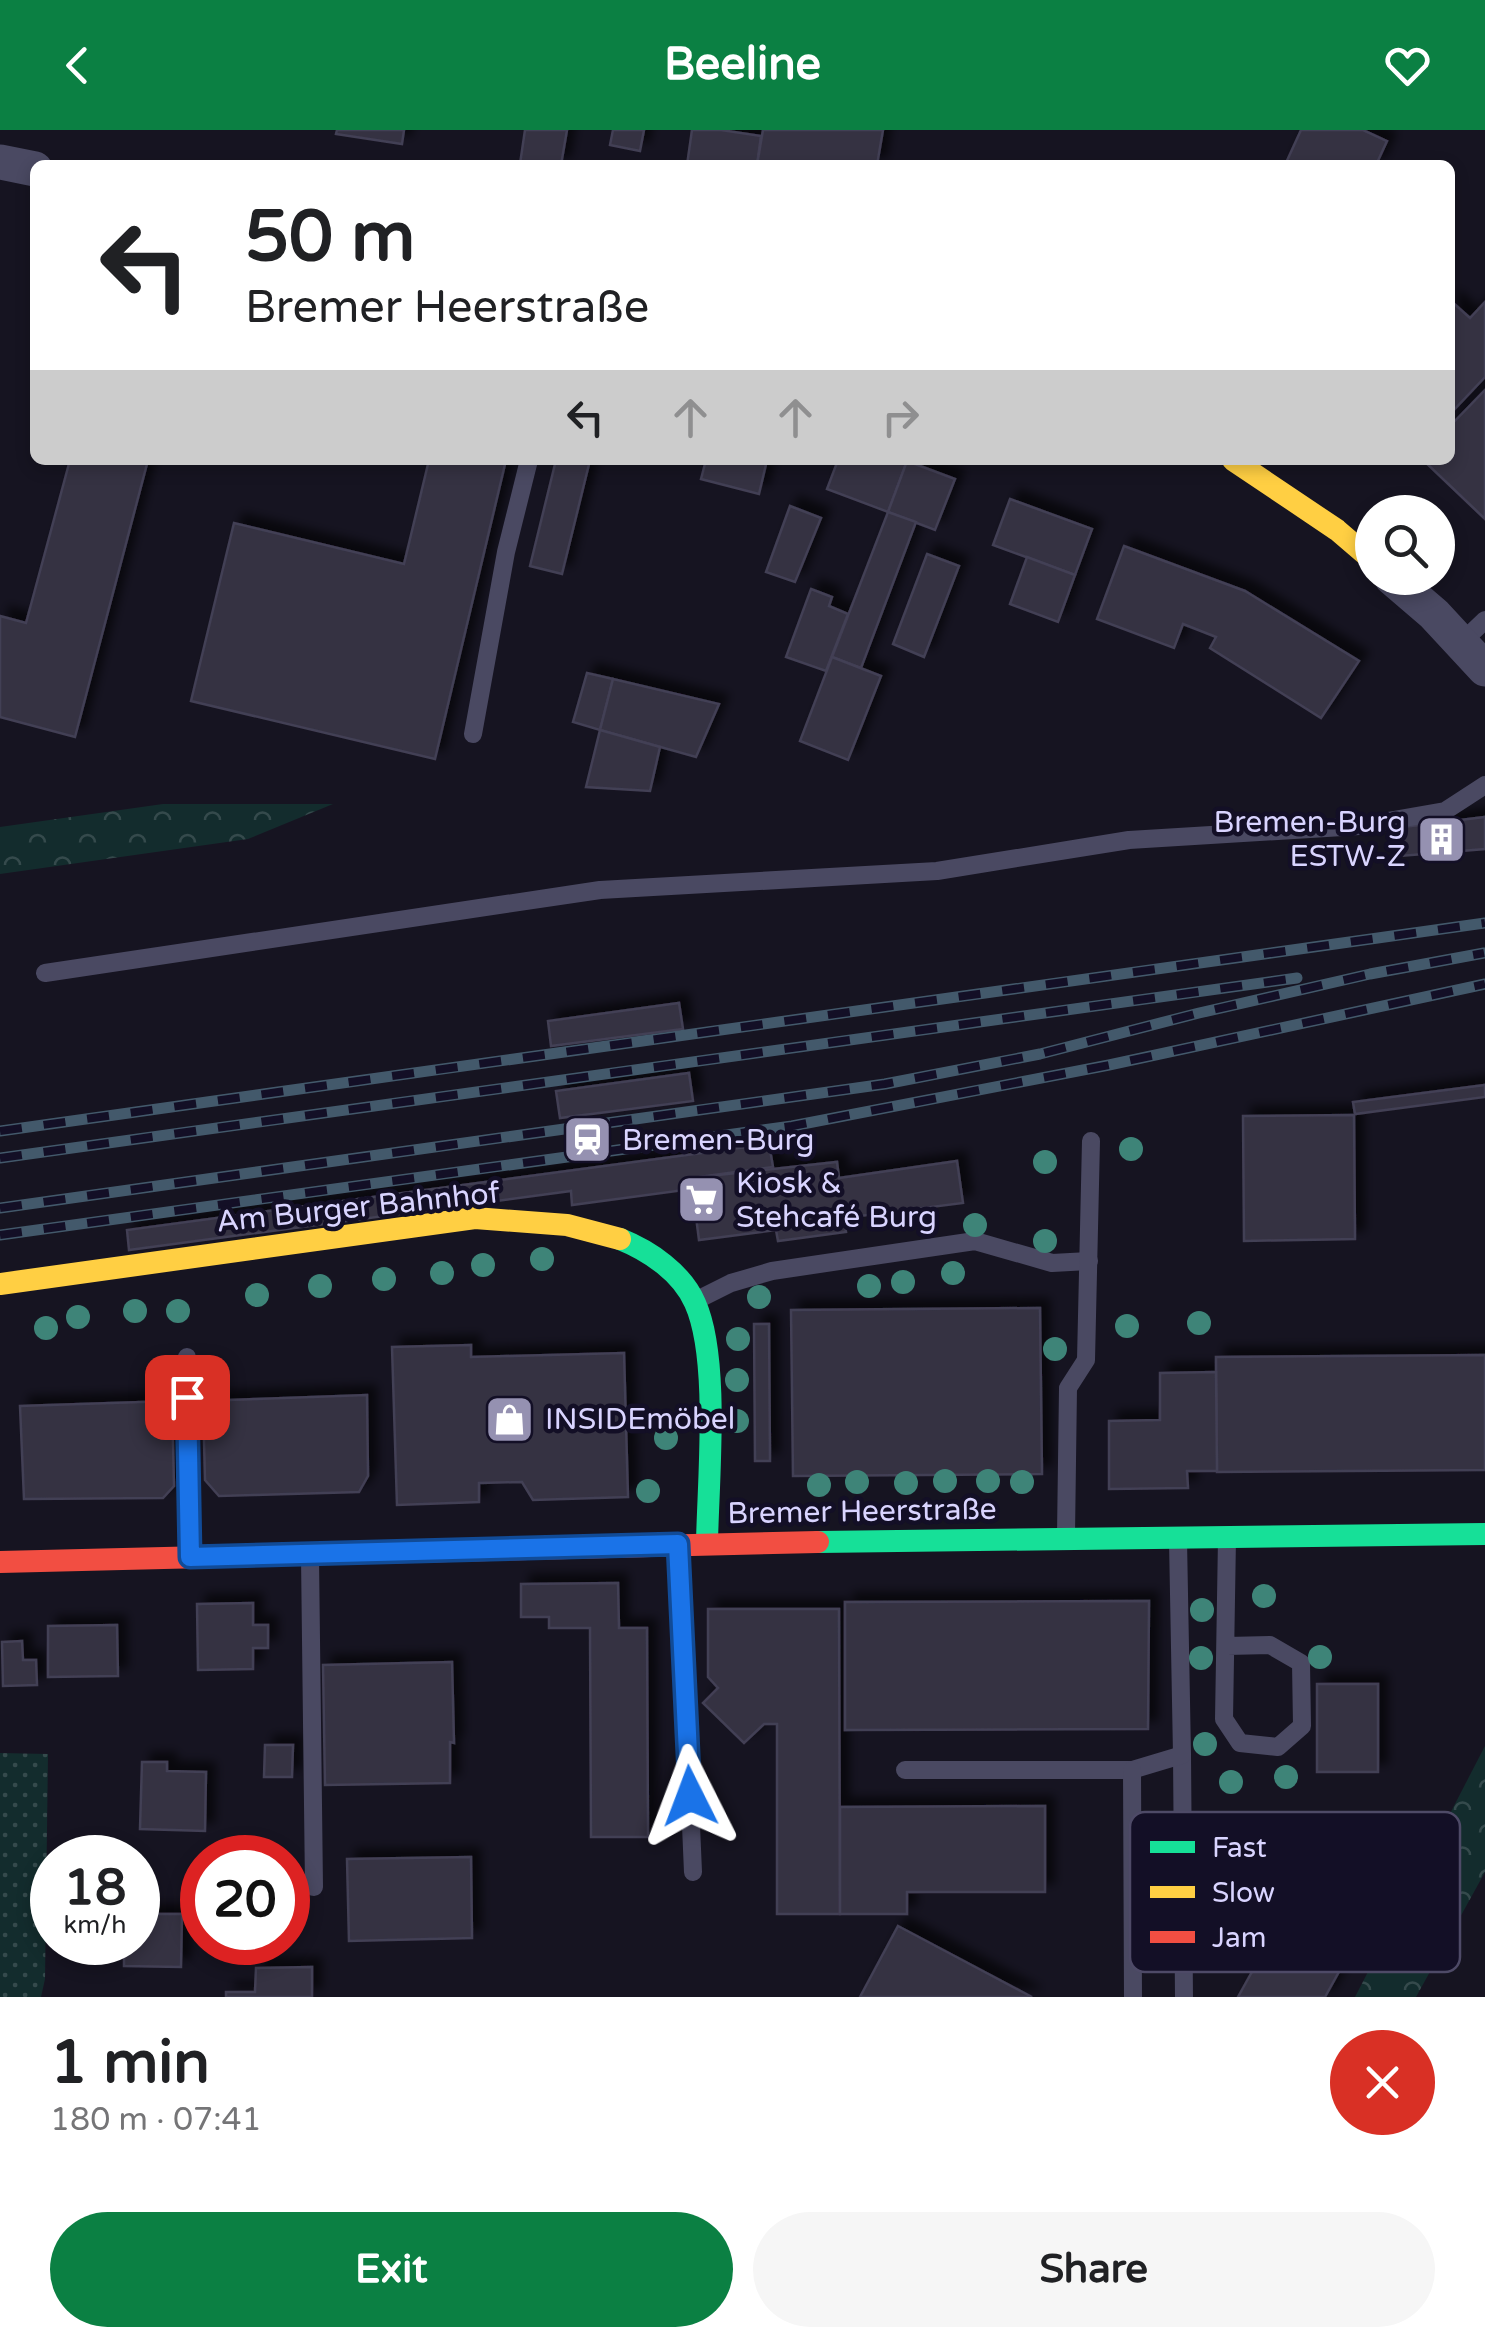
<!DOCTYPE html>
<html lang="en">
<head>
<meta charset="utf-8">
<style>
	body { margin:0; font-family:"Varela Round",sans-serif; background:#f6f6f6; color:#202124; height:100vh; display:flex; flex-direction:column; font-size:38px; white-space:nowrap }
	* { box-sizing:border-box; margin:0 }
	p { font-size:32px; color:#757577 }
	.icon { flex:none; width:55px; height:55px; fill:none; stroke:currentColor; stroke-width:2; stroke-linecap:round; stroke-linejoin:round }
	.map { position:relative; height:1867px; overflow:hidden }
	.panel { display:flex; flex-direction:column; background:#fff; flex:1 }
	.panel>* { flex:none }
	.banner { position:absolute; left:30px; top:30px; width:1425px; height:305px; border-radius:15px; box-shadow:0 5px 15px #0003; background:#fff; color:#202124; overflow:hidden }
	.fabs { position:absolute; left:1355px; top:365px; display:grid; gap:20px }
	.fabs a { display:grid; place-items:center; width:100px; height:100px; border-radius:50%; background:#fff; box-shadow:0 5px 15px #0003; font-size:50px }
	.speed { position:absolute; left:30px; top:1705px; display:flex; gap:20px; font-size:50px; font-weight:700; text-align:center }
	.speed>* { display:grid; place-content:center; width:130px; height:130px; border-radius:50%; background:#fff; box-shadow:0 5px 15px #0003; line-height:1 }
	.speed small { font-size:25px; font-weight:400 }
	.speed .limit { border:15px solid #d22; background:#fff; color:#111 }
	.pin { position:absolute; display:grid; place-items:center; width:85px; height:85px; color:#fff; margin:-42px; border-radius:20px; box-shadow:0 5px 15px #0006 }
	.me { position:absolute; width:110px; margin:-55px; rotate:357deg; stroke-linejoin:round; filter:drop-shadow(0 0 8px #0008) }
	.turn { display:flex; align-items:center; gap:35px; height:210px; padding:0 50px; font-size:45px }
	.turn .icon { width:130px; height:130px; stroke-width:2.5 }
	.turn b { display:block; font-size:70px; line-height:85px }
	.lanes { display:flex; align-items:center; height:95px; padding:0 50px; background:#0003; justify-content:center; gap:50px; direction:ltr }
	.lanes .off { opacity:.35 }
	.round { display:grid; place-items:center; flex:none; width:105px; height:105px; border-radius:52px; background:#f6f6f6 }
	.summary { display:flex; align-items:center; justify-content:space-between; height:170px; padding:0 50px }
	h1 { font-size:60px; font-weight:700; line-height:75px }
	.button { display:flex; gap:20px; margin-top:auto; padding:20px 50px }
	.button a { flex:1; height:115px; border-radius:60px; background:#0b8043; color:#fff; font-size:40px; font-weight:700; line-height:115px; text-align:center }
	.button a+a { background:#f6f6f6; color:#202124 }
	header { display:flex; justify-content:space-between; align-items:center; height:130px; padding:0 50px; background:#0b8043; color:#fff; font-size:45px; font-weight:700 }
	.map>svg:first-child { display:block }
</style>
</head>
<body>
<header><svg class="icon" aria-label="back" viewBox="0 0 24 24"><path d="M15 5l-7 7 7 7"/></svg>Beeline<svg class="icon" aria-label="heart" viewBox="0 0 24 24"><path d="M12 20l-8-8c-3-5 5-10 8-4 3-6 11-1 8 4z"/></svg></header>
<div class="map">
<svg width="1485" height="1867" viewBox="0 0 1485 1867">
	<defs>
		<pattern id="grass-dots" width="8" height="8" patternUnits="userSpaceOnUse" patternTransform="scale(2.5)"><rect width="8" height="8" fill="#132c2d"/><path d="M2 2h.1M6 6h.1" fill="none" stroke="#354a4c" stroke-width="1.8" stroke-linecap="round"/></pattern>
		<pattern id="forest-crowns" width="20" height="18" patternUnits="userSpaceOnUse" patternTransform="scale(2.5)"><rect width="20" height="18" fill="#132c2d"/><path d="M2 6a3 3 0 1 1 6 0M12 15a3 3 0 1 1 6 0" fill="none" stroke="#354a4c"/></pattern>
		<filter id="shadow"><feDropShadow dx="9" dy="-9" stdDeviation="5" flood-color="#0009"/></filter>
	</defs>
	<rect width="100%" height="100%" fill="#161421"/>
	<path fill="url(#grass-dots)" d="M0,1623L48,1624L45,1849L41,1867H0Z"/>
	<g fill="url(#forest-crowns)">
		<path d="M163,674H333L248,709L0,744V697Z"/>
		<path d="M1485,1616V1742L1416,1867H1355Z"/>
	</g>
	<g fill="#343243" stroke="#433f54" stroke-width="2.5" filter="url(#shadow)">
		<path d="M337,0H404L402,14L336,4Z"/>
		<path d="M525,0H567L561,35L520,34Z"/>
		<path d="M613,0H644L640,21L610,15Z"/>
		<path d="M692,0H721L761,6L757,35H687Z"/>
		<path d="M763,0H883L877,35H757Z"/>
		<path d="M1301,0H1363L1387,11L1376,35H1285Z"/>
		<path d="M1450,170L1470,188L1485,172V247L1450,284Z"/>
		<path d="M1485,260V389L1423,330H1450V296Z"/>
		<path d="M70,330H148L75,607L0,587V486L26,493Z"/>
		<path d="M429,330H506L435,629L191,571L234,393L404,434Z"/>
		<path d="M556,330H590L562,444L530,436Z"/>
		<path d="M706,330H767L759,364L701,349Z"/>
		<path d="M838,330L907,331L888,382L827,359Z"/>
		<path d="M907,331L955,349L935,400L888,382Z"/>
		<path d="M1010,369L1092,399L1075,445L993,415Z"/>
		<path d="M790,376L821,388L795,452L766,442Z"/>
		<path d="M888,382L916,392L861,538L832,527Z"/>
		<path d="M1124,416L1245,461L1359,531L1321,588L1210,518L1216,507L1183,494L1174,518L1097,489Z"/>
		<path d="M927,424L959,436L924,527L893,514Z"/>
		<path d="M1027,427L1075,445L1058,492L1010,474Z"/>
		<path d="M811,459L832,467L829,476L848,484L826,541L786,527Z"/>
		<path d="M832,527L881,546L848,630L800,611Z"/>
		<path d="M587,543L613,549L600,600L573,592Z"/>
		<path d="M613,549L719,574L696,627L600,600Z"/>
		<path d="M600,600L660,617L650,661L586,657Z"/>
		<path d="M1485,687V719L1400,726L1395,698Z"/>
		<path d="M679,873L683,899L551,916L548,891Z"/>
		<path d="M689,943L693,971L560,988L556,961Z"/>
		<path d="M1485,955V967L1355,984L1353,972Z"/>
		<path d="M1354,985L1355,1109L1244,1111L1243,986Z"/>
		<path d="M769,1014L773,1037L691,1048L692,1059L572,1075L571,1061L129,1120L127,1100Z"/>
		<path d="M957,1031L963,1073L844,1088L846,1102L778,1111L776,1100L699,1110L691,1048L837,1032L839,1048Z"/>
		<path d="M1040,1178L1042,1344L793,1346L791,1180Z"/>
		<path d="M754,1194H769L770,1331H755Z"/>
		<path d="M471,1215V1227L624,1223L628,1367L533,1370L522,1352L479,1353V1372L397,1375L392,1217Z"/>
		<path d="M1485,1225V1340L1217,1342L1216,1227Z"/>
		<path d="M1216,1242L1217,1341H1187L1188,1358L1109,1359V1291L1160,1290V1243Z"/>
		<path d="M367,1265L368,1346L359,1362L219,1366L205,1350L203,1271Z"/>
		<path d="M172,1271L174,1356L163,1368L24,1369L20,1276Z"/>
		<path d="M618,1453L619,1498H647L648,1707H591L590,1498H549V1487H521V1454Z"/>
		<path d="M1149,1471L1148,1599L845,1600V1472Z"/>
		<path d="M253,1473V1495H268V1518H253V1539L198,1540L197,1474Z"/>
		<path d="M708,1479H839L840,1784H777V1594H764L744,1613L703,1573L718,1558L708,1547Z"/>
		<path d="M117,1495L118,1546L48,1547V1496Z"/>
		<path d="M22,1511L23,1530H36L37,1555L3,1556L2,1512Z"/>
		<path d="M452,1532L454,1613L450,1612V1653L325,1655L323,1535Z"/>
		<rect x="1317" y="1554" width="61" height="88"/>
		<path d="M265,1615H293L292,1647H264Z"/>
		<path d="M142,1632H167V1641L206,1642L205,1701L140,1699Z"/>
		<path d="M1045,1676V1762H907V1784H840V1677Z"/>
		<path d="M1322,1716L1388,1753L1325,1867H1238Z"/>
		<path d="M471,1727L472,1808L349,1811L347,1729Z"/>
		<path d="M138,1784H182L181,1837L124,1836V1812H138Z"/>
		<path d="M898,1796L1032,1867H860Z"/>
		<path d="M312,1837V1867H226V1862H255L256,1838Z"/>
	</g>
	<g fill="none" stroke-linecap="round" stroke-linejoin="round">
		<g stroke="#4a4962" stroke-width="18">
			<path d="M1461,513L1485,490"/>
			<path d="M473,604L506,422L529,330"/>
			<path d="M45,843L600,760L937,741L1129,710L1359,696L1445,681L1485,655"/>
			<path d="M695,1171L731,1153L772,1141L975,1111L1052,1133L1089,1131"/>
			<path d="M187,1227L189,1422"/>
			<path d="M1066,1405L1068,1258L1086,1230L1091,1011"/>
			<path d="M679,1415L693,1742"/>
			<path d="M310,1427L314,1757"/>
			<path d="M1227,1516L1270,1515L1301,1533L1302,1596L1278,1617L1240,1613L1224,1589L1227,1408"/>
			<path d="M1182,1625L1184,1867"/>
			<path d="M905,1640H1132L1182,1625L1178,1410"/>
			<path d="M1132,1640L1133,1867"/>
		</g>
		<g stroke="#4a4962" stroke-width="35">
			<path d="M0,32L35,39"/>
			<path d="M1392,448L1434,484L1485,539"/>
		</g>
		<g stroke="#16e098" stroke-width="22">
			<path d="M620,1109C650,1121 682,1143 695,1173C720,1228 708,1351 707,1413"/>
			<path d="M818,1412L1485,1404"/>
		</g>
		<g stroke="#ffcf43" stroke-width="22">
			<path d="M1233,330L1337,400L1372,430"/>
			<path d="M0,1154L475,1088L567,1095L620,1109"/>
		</g>
		<path stroke="#f24e42" stroke-width="22" d="M0,1432L818,1412"/>
		<defs>
			<g id="rail">
				<path d="M0,1001L1485,793"/>
				<path d="M0,1028L1297,848"/>
				<path d="M0,1078L885,954L1040,924L1199,883L1370,844L1484,823"/>
				<path d="M0,1105L792,996L1109,935L1485,854"/>
			</g>
		</defs>
		<use href="#rail" stroke="#43596b" stroke-width="11"/>
		<use href="#rail" stroke="#130f26" stroke-width="8" stroke-dasharray="22" stroke-linecap="butt"/>
	</g>
	<g fill="#3e8478">
		<circle cx="1131" cy="1019" r="12"/>
		<circle cx="1045" cy="1032" r="12"/>
		<circle cx="975" cy="1095" r="12"/>
		<circle cx="1045" cy="1111" r="12"/>
		<circle cx="542" cy="1129" r="12"/>
		<circle cx="483" cy="1135" r="12"/>
		<circle cx="442" cy="1143" r="12"/>
		<circle cx="953" cy="1143" r="12"/>
		<circle cx="384" cy="1149" r="12"/>
		<circle cx="903" cy="1152" r="12"/>
		<circle cx="320" cy="1156" r="12"/>
		<circle cx="869" cy="1156" r="12"/>
		<circle cx="257" cy="1165" r="12"/>
		<circle cx="759" cy="1167" r="12"/>
		<circle cx="135" cy="1181" r="12"/>
		<circle cx="178" cy="1181" r="12"/>
		<circle cx="78" cy="1187" r="12"/>
		<circle cx="1199" cy="1193" r="12"/>
		<circle cx="1127" cy="1196" r="12"/>
		<circle cx="46" cy="1198" r="12"/>
		<circle cx="738" cy="1209" r="12"/>
		<circle cx="1055" cy="1219" r="12"/>
		<circle cx="737" cy="1250" r="12"/>
		<circle cx="737" cy="1291" r="12"/>
		<circle cx="666" cy="1308" r="12"/>
		<circle cx="945" cy="1351" r="12"/>
		<circle cx="988" cy="1351" r="12"/>
		<circle cx="857" cy="1352" r="12"/>
		<circle cx="1022" cy="1352" r="12"/>
		<circle cx="906" cy="1353" r="12"/>
		<circle cx="819" cy="1355" r="12"/>
		<circle cx="648" cy="1361" r="12"/>
		<circle cx="1264" cy="1466" r="12"/>
		<circle cx="1202" cy="1480" r="12"/>
		<circle cx="1320" cy="1527" r="12"/>
		<circle cx="1201" cy="1528" r="12"/>
		<circle cx="1205" cy="1614" r="12"/>
		<circle cx="1286" cy="1647" r="12"/>
		<circle cx="1231" cy="1652" r="12"/>
	</g>
	<g fill="none" stroke-linecap="round" stroke-linejoin="round">
		<defs>
			<path id="route" d="M187,1267L190,1427L678,1414L690,1666"/>
		</defs>
		<use href="#route" stroke="#114b97" stroke-width="25"/>
		<use href="#route" stroke="#1a73e8" stroke-width="18"/>
	</g>
	<defs>
		<symbol id="building-square" viewBox="-11 -11 22 22"><rect x="-9" y="-9" width="18" height="18" rx="4" fill="#9591b1" stroke="#130f26"/><path d="M-4-6H4V6H1V3H-1V6H-4ZM-2.5-4.3h1.7v1.8h-1.7ZM.8-4.3h1.7v1.8H.8ZM-2.5-1h1.7V.8h-1.7ZM.8-1h1.7V.8H.8Z" fill="#fff"/></symbol>
		<symbol id="station-square" viewBox="-11 -11 22 22"><rect x="-9" y="-9" width="18" height="18" rx="4" fill="#9591b1" stroke="#130f26"/><path d="M-3-6H3Q5-6 5-4V2Q5 4 3 4L4.5 6H3L1.5 4h-3L-3 6H-4.5L-3 4Q-5 4-5 2V-4Q-5-6-3-6ZM-3.5-4v3h7v-3ZM-3.5 1v1.5H-2V1ZM2 1v1.5H3.5V1Z" fill="#fff"/></symbol>
		<symbol id="supermarket-square" viewBox="-11 -11 22 22"><rect x="-9" y="-9" width="18" height="18" rx="4" fill="#9591b1" stroke="#130f26"/><path d="M-6-5.5h2.5l.6 2H6L4.5 2H-2.5L-4.4-4H-6ZM-1.5 3.2a1.3 1.3 0 1 0 .1 0ZM3 3.2a1.3 1.3 0 1 0 .1 0Z" fill="#fff"/></symbol>
		<symbol id="shop-square" viewBox="-11 -11 22 22"><rect x="-9" y="-9" width="18" height="18" rx="4" fill="#9591b1" stroke="#130f26"/><path d="M-5-2.5h2.3a2.7 3.5 0 0 1 5.4 0H5L5.5 6h-11ZM-1.5-2.5h3a1.5 2.3 0 0 0-3 0Z" fill="#fff"/></symbol>
	</defs>
	<g fill-rule="evenodd">
		<use href="#building-square" x="1414" y="682" width="55" height="55"/>
		<use href="#station-square" x="560" y="982" width="55" height="55"/>
		<use href="#supermarket-square" x="674" y="1042" width="55" height="55"/>
		<use href="#shop-square" x="482" y="1262" width="55" height="55"/>
	</g>
	<g text-anchor="middle" stroke-width="9" stroke-linejoin="round" paint-order="stroke">
		<g font-size="30" fill="#d9d4ff" stroke="#130f26" text-anchor="start">
			<text x="1406" y="702" text-anchor="end">Bremen-Burg<tspan x="1406" dy="34">ESTW-Z</tspan></text>
			<text x="622" y="1020">Bremen-Burg</text>
			<text x="736" y="1063">Kiosk &amp;<tspan x="736" dy="34">Stehcafé Burg</tspan></text>
			<text x="545" y="1299">INSIDEmöbel</text>
		</g>
		<g font-size="30" fill="#d9d4ff" stroke="#130f26">
			<text transform="translate(358 1077) rotate(-6)" y="10">Am Burger Bahnhof</text>
			<text transform="translate(862 1381) rotate(-1)" y="10">Bremer Heerstraße</text>
		</g>
	</g>
	<rect x="1130" y="1682" width="330" height="160" rx="15" fill="#130f26" stroke="#4e4a67" stroke-width="2.5"/>
	<rect x="1150" y="1711" width="45" height="12" fill="#16e098"/>
	<rect x="1150" y="1756" width="45" height="12" fill="#ffcf43"/>
	<rect x="1150" y="1801" width="45" height="12" fill="#f24e42"/>
	<g font-size="28" fill="#d9d4ff">
		<text x="1212" y="1727">Fast</text>
		<text x="1212" y="1772">Slow</text>
		<text x="1212" y="1817">Jam</text>
	</g>
</svg>
<div class="fabs">
<a><svg class="icon" aria-label="search" viewBox="0 0 24 24"><circle cx="10" cy="10" r="6"/><path d="M15 15l6 6"/></svg></a>
</div>
<div class="speed"><div>18<small>km/h</small></div><div class="limit">20</div></div>
<div class="pin" style="left:187px;top:1267px;background:#d93025"><svg class="icon" aria-label="arrive" viewBox="0 0 24 24"><path d="M6 21V4h12l-3 4 3 4H6"/></svg></div>
<svg class="me" style="left:690px;top:1666px" viewBox="-20 -20 40 40"><path d="M0-17L14 15 0 8-14 15z" fill="#1a73e8" stroke="#fff" stroke-width="4"/></svg>
<div class="banner">
<div class="turn"><svg class="icon" aria-label="left" viewBox="0 0 24 24"><path d="M17 20v-9H6M10 6l-5 5 5 5"/></svg><div><b>50 m</b>Bremer Heerstraße</div></div>
<div class="lanes"><svg class="icon" aria-label="left" viewBox="0 0 24 24"><path d="M17 20v-9H6M10 6l-5 5 5 5"/></svg><svg class="icon off" aria-label="ahead" viewBox="0 0 24 24"><path d="M12 20V5M6 11l6-6 6 6"/></svg><svg class="icon off" aria-label="ahead" viewBox="0 0 24 24"><path d="M12 20V5M6 11l6-6 6 6"/></svg><svg class="icon off" aria-label="right" viewBox="0 0 24 24"><path d="M7 20v-9h11M14 6l5 5-5 5"/></svg></div>
</div>
</div>
<section class="panel">
<div class="summary"><div><h1>1 min</h1><p>180 m · 07:41</p></div><a class="round" style="background:#d93025;color:#fff"><svg class="icon" aria-label="close" viewBox="0 0 24 24"><path d="M6 6l12 12M18 6L6 18"/></svg></a></div>
<div class="button"><a>Exit</a><a>Share</a></div>
</section>
</body>
</html>
